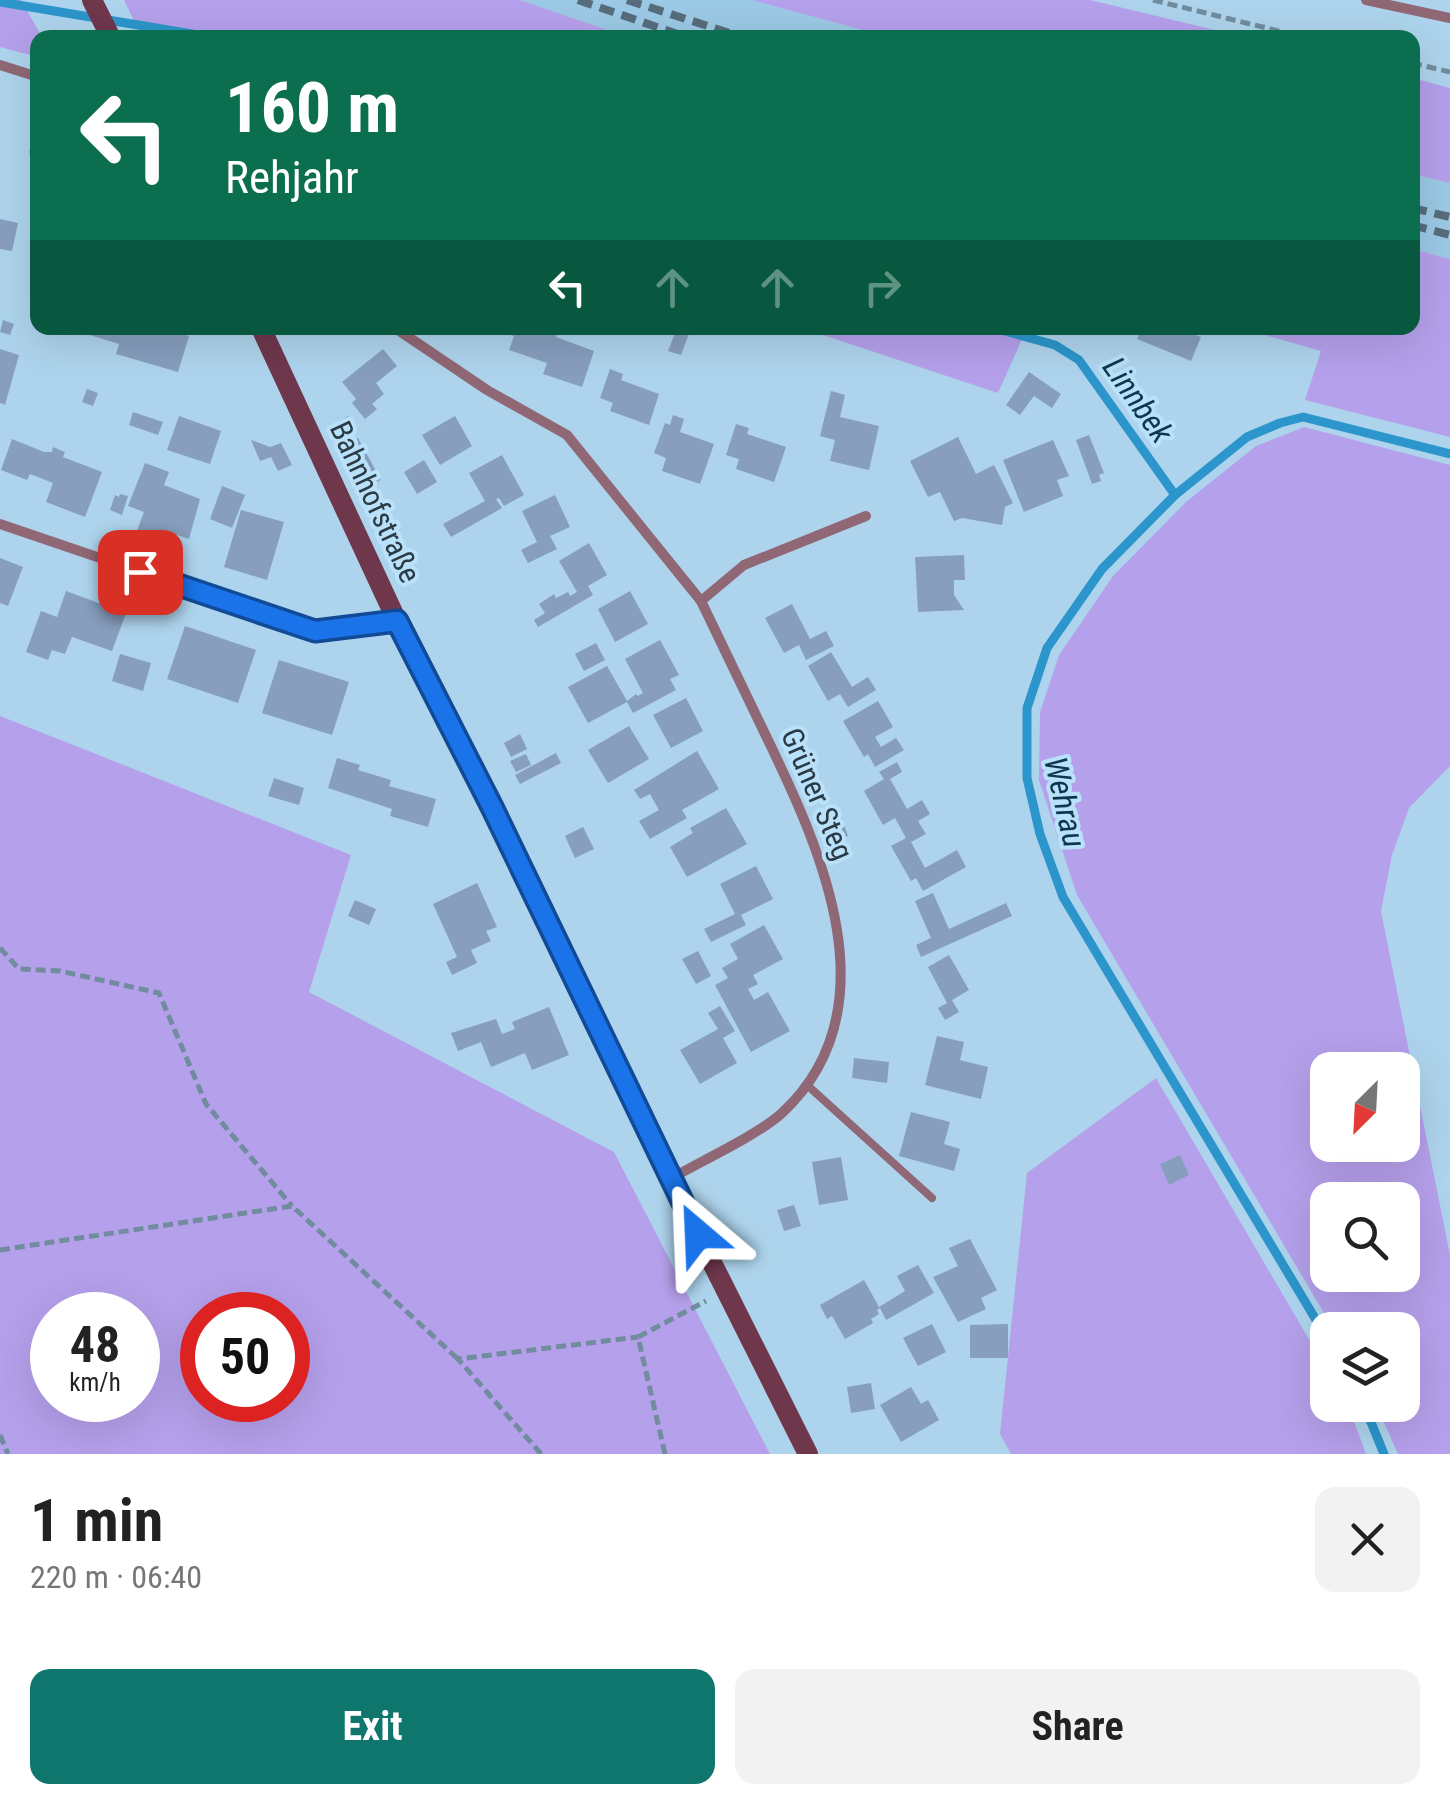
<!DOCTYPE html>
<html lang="en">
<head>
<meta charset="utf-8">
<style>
	body { margin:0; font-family:"Roboto Condensed",sans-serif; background:#f2f2f2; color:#222; height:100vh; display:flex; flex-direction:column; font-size:38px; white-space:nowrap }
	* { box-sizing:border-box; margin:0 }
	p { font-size:32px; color:#767676 }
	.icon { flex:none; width:55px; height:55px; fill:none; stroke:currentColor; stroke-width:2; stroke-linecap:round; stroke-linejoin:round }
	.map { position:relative; height:1454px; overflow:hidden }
	.drawer { display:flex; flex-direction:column; background:#fff; flex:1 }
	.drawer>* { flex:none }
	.banner { position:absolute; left:30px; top:30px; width:1390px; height:305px; border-radius:20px; box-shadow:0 10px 40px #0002; background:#0b6e4f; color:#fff; overflow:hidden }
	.needle { width:65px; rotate:204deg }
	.fabs { position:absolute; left:1310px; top:1052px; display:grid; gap:20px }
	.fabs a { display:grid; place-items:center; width:110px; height:110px; border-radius:20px; background:#fff; box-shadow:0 10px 40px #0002; font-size:50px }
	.speed { position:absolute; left:30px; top:1292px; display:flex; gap:20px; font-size:50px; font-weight:700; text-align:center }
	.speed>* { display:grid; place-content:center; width:130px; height:130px; border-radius:50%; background:#fff; box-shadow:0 10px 40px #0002; line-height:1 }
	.speed small { font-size:25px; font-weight:400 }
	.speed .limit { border:15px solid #d22; background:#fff; color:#111 }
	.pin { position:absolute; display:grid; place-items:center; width:85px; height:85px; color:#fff; margin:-42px; border-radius:20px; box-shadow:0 5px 15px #0006 }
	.me { position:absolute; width:110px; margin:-55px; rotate:334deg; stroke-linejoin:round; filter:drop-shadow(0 0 8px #0008) }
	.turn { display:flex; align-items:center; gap:35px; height:210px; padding:0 30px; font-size:45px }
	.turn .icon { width:130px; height:130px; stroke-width:2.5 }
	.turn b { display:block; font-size:70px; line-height:85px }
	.lanes { display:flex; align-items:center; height:95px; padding:0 30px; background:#0003; justify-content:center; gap:50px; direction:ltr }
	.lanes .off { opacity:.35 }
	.round { display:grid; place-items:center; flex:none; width:105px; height:105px; border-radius:20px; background:#f2f2f2 }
	.overview { display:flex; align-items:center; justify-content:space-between; height:170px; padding:0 30px }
	h1 { font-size:60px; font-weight:700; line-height:75px }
	.action { display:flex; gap:20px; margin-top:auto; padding:20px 30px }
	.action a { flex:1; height:115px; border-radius:20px; background:#0f766e; color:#fff; font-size:40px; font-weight:700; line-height:115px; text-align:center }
	.action a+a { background:#f2f2f2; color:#222 }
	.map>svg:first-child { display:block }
</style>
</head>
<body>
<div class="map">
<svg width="1450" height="1454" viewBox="0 0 1450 1454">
	<rect width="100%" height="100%" fill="#aed4ed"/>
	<g fill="#9cc9e6">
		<path d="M520,0H752L888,37H628Z"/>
		<path d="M1412,174L1450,183V259L1413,249Z"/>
	</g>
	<g fill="#b5a0eb" fill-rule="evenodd">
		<path d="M0,0H21L42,37L38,38L37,57L0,47Z"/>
		<path d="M124,0H520L628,37H142Z"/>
		<path d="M752,0H1090L1244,37H888Z"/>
		<path d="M1413,78L1450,88V183L1413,174Z"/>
		<path d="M1413,249L1450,259V437L1305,400L1321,351L1240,328H1412Z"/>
		<path d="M802,328H1027L998,393Z"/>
		<path d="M1304,427L1450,465V766L1409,808L1392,855L1381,911L1450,1255V1454H1398L1376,1405H1402V1330H1334L1077,895L1039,780L1040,712L1059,655L1113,576L1186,502L1256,446ZM1402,1070V1145H1328V1070ZM1402,1200V1275H1328V1200Z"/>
		<path d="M0,716L351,855L309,992L614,1152L770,1454H0ZM138,1315V1400H52V1315ZM288,1315V1400H202V1315Z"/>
		<path d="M1156,1078L1327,1370L1328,1405H1348L1366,1454H1011L1000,1434L1027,1173Z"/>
	</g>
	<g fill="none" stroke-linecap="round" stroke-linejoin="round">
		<g stroke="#2c95cb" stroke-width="9">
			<path d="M0,2L216,38"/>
			<path d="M994,328L1055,345L1079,360L1175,495"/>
			<path d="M1328,1340L1063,897L1040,834L1027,778V708L1047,648L1102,569L1175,495L1247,437L1280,423L1303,417L1450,454"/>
			<path d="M1364,1405L1384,1454"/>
		</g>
	</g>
	<g fill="#879ebe">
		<path d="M38,149V180H36L29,151Z"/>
		<path d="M0,219L18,223L12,251L0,249Z"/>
		<path d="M3,320L14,324L10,335L0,332Z"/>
		<path d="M67,328H157L189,336L178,372L116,354L119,344Z"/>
		<path d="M490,328H547L558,332L556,337L594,351L582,387L543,374L547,363L509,350L514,336Z"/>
		<path d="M677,328H691L681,355L668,351Z"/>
		<path d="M1142,328H1176L1201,337L1191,361L1137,339Z"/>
		<path d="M0,349L19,355L5,405L0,403Z"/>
		<path d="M383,349L397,366L376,383L384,394L372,404L377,409L365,419L352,403L356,399L342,382Z"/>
		<path d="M610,369L623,374L621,380L659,394L649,425L610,411L613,403L600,398Z"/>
		<path d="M1029,372L1061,394L1052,408L1034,396L1020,415L1006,405Z"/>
		<path d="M87,389L98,393L93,406L82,402Z"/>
		<path d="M831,391L845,395L840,417L879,426L869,470L830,461L835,440L820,436Z"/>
		<path d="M133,412L163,422L158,435L129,425Z"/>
		<path d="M673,415L684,419L680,432L714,444L700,484L662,471L666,458L654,453L665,423L670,425Z"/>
		<path d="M179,416L221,431L210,464L167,450Z"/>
		<path d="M348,416L356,428L344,435L337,423Z"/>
		<path d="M455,416L472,446L440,465L422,435Z"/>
		<path d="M736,424L749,428L747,434L786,447L774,482L736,469L739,459L726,455Z"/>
		<path d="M1089,435L1104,473L1099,475L1101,481L1092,484L1076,440Z"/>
		<path d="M958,437L976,474L994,465L1013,503L1005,507L1002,525L962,518L954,521L940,492L928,497L910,461Z"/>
		<path d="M358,438L381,480L366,487L363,480L370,476L367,470L360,474L345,445Z"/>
		<path d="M12,439L44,452H52L53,447L65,452L63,457L102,472L85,517L46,502L53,483L30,474L27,480L1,470Z"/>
		<path d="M251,440L270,447L281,443L292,465L278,471L271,457L260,461Z"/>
		<path d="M1053,440L1069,476L1057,480L1063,496L1024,512L1003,460Z"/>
		<path d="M502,455L524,495L504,506L499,498L496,499L502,508L451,537L443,524L485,501L469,473Z"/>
		<path d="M424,460L437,482L417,494L404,472Z"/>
		<path d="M145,463L169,472L164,485L200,499L189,539L177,535L173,547L136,533L144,512L128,506Z"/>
		<path d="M222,486L245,495L232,528L210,519Z"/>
		<path d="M120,494L128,496L122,515L110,510L115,495L119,497Z"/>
		<path d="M555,495L570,527L550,536L557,549L528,563L521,550L537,542L522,511Z"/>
		<path d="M241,510L284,522L267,580L224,567Z"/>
		<path d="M589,543L607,575L588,586L593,595L538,627L534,620L545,613L539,604L554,594L556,598L568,592L570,596L577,592L559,561Z"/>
		<path d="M964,555L965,580H954V595L964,610L918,612L915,557Z"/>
		<path d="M0,558L23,567L8,606L0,603Z"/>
		<path d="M66,591L126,613L112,651L72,637L65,654L52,650L48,660L26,652L41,611L57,617Z"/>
		<path d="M630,591L648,624L615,642L598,609Z"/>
		<path d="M792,604L810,639L826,631L834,646L806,660L799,645L784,653L765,618Z"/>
		<path d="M185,626L256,650L238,703L167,679Z"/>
		<path d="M660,640L679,675L670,679L676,690L633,713L627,702L588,723L568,687L607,666L627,701L636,694L638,696L643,693L625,659Z"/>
		<path d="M596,643L605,660L584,671L575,654Z"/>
		<path d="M831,652L852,687L868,677L876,690L848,707L840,694L828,701L808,666Z"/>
		<path d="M120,654L151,663L143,691L112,681Z"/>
		<path d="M279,660L349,682L332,735L262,713Z"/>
		<path d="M686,698L703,731L671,748L653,715Z"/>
		<path d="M878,701L893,727L875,737L881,747L896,738L904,750L875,767L868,754L864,757L843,721Z"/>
		<path d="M629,726L649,759L608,783L588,750Z"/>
		<path d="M520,734L527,749L511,757L504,743Z"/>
		<path d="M697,751L719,789L682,810L687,818L650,839L639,821L659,810L650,794L640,799L634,790Z"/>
		<path d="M556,753L561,763L520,784L515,775Z"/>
		<path d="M526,754L531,765L516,772L510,761Z"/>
		<path d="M337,758L360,765L358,770L391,780L389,786L436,799L428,827L390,816L392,809L328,788Z"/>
		<path d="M897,762L902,772L890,779L907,809L922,800L930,814L918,821L926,834L911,842L925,868L957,850L966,867L923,891L916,878L911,881L891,846L906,838L895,818L883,825L864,791L884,779L879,772Z"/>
		<path d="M274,778L304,788L299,805L268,796Z"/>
		<path d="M726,808L747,844L687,877L670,847L693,833L690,828Z"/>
		<path d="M839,810L848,836L833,841L823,815Z"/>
		<path d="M583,827L594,849L575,858L565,836Z"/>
		<path d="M756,866L773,899L741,915L746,925L711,942L704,929L735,914L720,884Z"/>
		<path d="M477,883L497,927L486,931L491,941L471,950L477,963L452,975L446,962L457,957L433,904Z"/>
		<path d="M933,893L949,929L1006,903L1012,916L921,957L916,945L931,938L915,901Z"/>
		<path d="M355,900L376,909L369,925L348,916Z"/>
		<path d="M764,925L783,959L753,975L758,984L748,989L754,1000L768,992L790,1031L751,1052L715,985L728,978L722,968L738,959L730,944Z"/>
		<path d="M698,951L711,976L696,984L682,959Z"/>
		<path d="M949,955L969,990L952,1000L959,1012L945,1020L938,1008L947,1003L928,967Z"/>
		<path d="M720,1006L735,1031L723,1038L737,1063L700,1084L680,1050L718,1029L708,1013Z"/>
		<path d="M549,1007L569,1055L532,1070L525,1053L491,1067L481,1042L458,1051L451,1033L496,1019L502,1034L515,1029L512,1022Z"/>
		<path d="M937,1036L964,1042L960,1060L988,1067L981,1099L925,1085Z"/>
		<path d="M854,1058L889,1062L887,1083L852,1078Z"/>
		<path d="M911,1112L950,1122L944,1144L960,1149L954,1171L899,1156Z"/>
		<path d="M1180,1155L1189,1175L1169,1185L1160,1164Z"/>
		<path d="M841,1157L848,1200L819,1205L812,1162Z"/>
		<path d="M794,1205L801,1226L784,1231L777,1210Z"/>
		<path d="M970,1239L997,1290L981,1298L986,1309L958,1322L933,1277L958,1266L949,1248Z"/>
		<path d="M918,1265L934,1293L886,1320L880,1308L877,1310L879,1314L871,1319L873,1323L845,1339L832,1316L827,1319L820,1305L864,1280L879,1307L905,1291L897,1276Z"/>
		<path d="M932,1324L946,1352L918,1366L903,1338Z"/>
		<path d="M1008,1324V1358H970V1325Z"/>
		<path d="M871,1383L875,1409L851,1413L847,1387Z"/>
		<path d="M911,1387L921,1404L928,1400L939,1420L901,1442L880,1405Z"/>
	</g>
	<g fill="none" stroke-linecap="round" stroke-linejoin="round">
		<g stroke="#708c9e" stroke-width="5" stroke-dasharray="10 5" stroke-linecap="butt">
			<path d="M1153,0L1307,38"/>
			<path d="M1412,63L1450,72"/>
			<path d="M0,948L19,969L60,971L159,993L206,1104L292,1206"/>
			<path d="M0,1250L292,1206L458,1359"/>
			<path d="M0,1435L8,1454"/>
			<path d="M541,1454L458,1359L638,1337"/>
			<path d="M665,1454L638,1337L706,1301"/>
		</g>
		<path stroke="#906875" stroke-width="8" d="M807,1085L932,1198"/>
		<g stroke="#906875" stroke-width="10">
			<path d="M1366,0L1450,18"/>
			<path d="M0,65L38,77"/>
			<path d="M395,328L487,390L567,435L701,601"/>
			<path d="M0,524L315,631L396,621"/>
			<path d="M670,1179C701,1161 758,1135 782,1113C894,1009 821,850 767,738C745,692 723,647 701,601L744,565L866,516"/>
		</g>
		<g stroke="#6f374c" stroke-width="20">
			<path d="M92,0L111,38"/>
			<path d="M261,328L397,621L492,807L670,1179L808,1454"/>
		</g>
		<g stroke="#576d7c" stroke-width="8" stroke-dasharray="15 8" stroke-linecap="butt">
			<path d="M578,0L689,38"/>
			<path d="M627,0L745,38"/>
			<path d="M1412,208L1450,217"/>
			<path d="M1412,225L1450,235"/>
		</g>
	</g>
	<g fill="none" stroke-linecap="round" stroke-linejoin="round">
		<defs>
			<path id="route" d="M140,572L315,631L397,621L492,807L698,1234"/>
		</defs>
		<use href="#route" stroke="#114b97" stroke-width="25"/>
		<use href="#route" stroke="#1a73e8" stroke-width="18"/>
	</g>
	<g text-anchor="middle" stroke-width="8" stroke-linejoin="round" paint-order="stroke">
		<g font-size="30" fill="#2b3a44" stroke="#bae1fa">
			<text transform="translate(375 502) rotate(65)" y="10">Bahnhofstraße</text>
			<text transform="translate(817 794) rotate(67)" y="10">Grüner Steg</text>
		</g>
		<g font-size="32" font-style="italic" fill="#0c374e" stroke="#bae1fa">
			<text transform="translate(1138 400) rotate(55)" y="11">Linnbek</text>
			<text transform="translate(1065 802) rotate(77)" y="11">Wehrau</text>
		</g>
	</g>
</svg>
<div class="fabs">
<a><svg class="needle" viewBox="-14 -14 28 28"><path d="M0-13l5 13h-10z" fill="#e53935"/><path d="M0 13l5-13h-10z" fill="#767676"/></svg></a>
<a><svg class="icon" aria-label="search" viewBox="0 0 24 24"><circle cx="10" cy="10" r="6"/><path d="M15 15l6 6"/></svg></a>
<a><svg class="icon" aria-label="layers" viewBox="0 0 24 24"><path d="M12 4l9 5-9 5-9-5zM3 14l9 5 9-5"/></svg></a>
</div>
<div class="speed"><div>48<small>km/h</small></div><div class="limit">50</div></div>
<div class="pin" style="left:140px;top:572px;background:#d93025"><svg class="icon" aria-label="arrive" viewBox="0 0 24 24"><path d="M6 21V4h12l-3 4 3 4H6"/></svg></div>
<svg class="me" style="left:698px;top:1234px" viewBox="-20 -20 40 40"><path d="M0-17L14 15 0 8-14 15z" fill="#1a73e8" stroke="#fff" stroke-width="4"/></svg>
<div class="banner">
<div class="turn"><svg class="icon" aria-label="left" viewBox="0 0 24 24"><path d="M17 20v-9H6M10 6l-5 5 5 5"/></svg><div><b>160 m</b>Rehjahr</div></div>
<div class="lanes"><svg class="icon" aria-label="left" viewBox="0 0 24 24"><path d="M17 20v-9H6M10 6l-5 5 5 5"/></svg><svg class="icon off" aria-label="ahead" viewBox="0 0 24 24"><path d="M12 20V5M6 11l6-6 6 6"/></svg><svg class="icon off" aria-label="ahead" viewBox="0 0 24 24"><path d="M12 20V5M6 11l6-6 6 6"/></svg><svg class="icon off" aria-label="right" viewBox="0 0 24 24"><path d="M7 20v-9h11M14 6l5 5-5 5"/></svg></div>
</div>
</div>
<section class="drawer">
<div class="overview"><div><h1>1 min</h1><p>220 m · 06:40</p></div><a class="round"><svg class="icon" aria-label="close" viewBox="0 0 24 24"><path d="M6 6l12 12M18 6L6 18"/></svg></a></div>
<div class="action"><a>Exit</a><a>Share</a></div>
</section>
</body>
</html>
